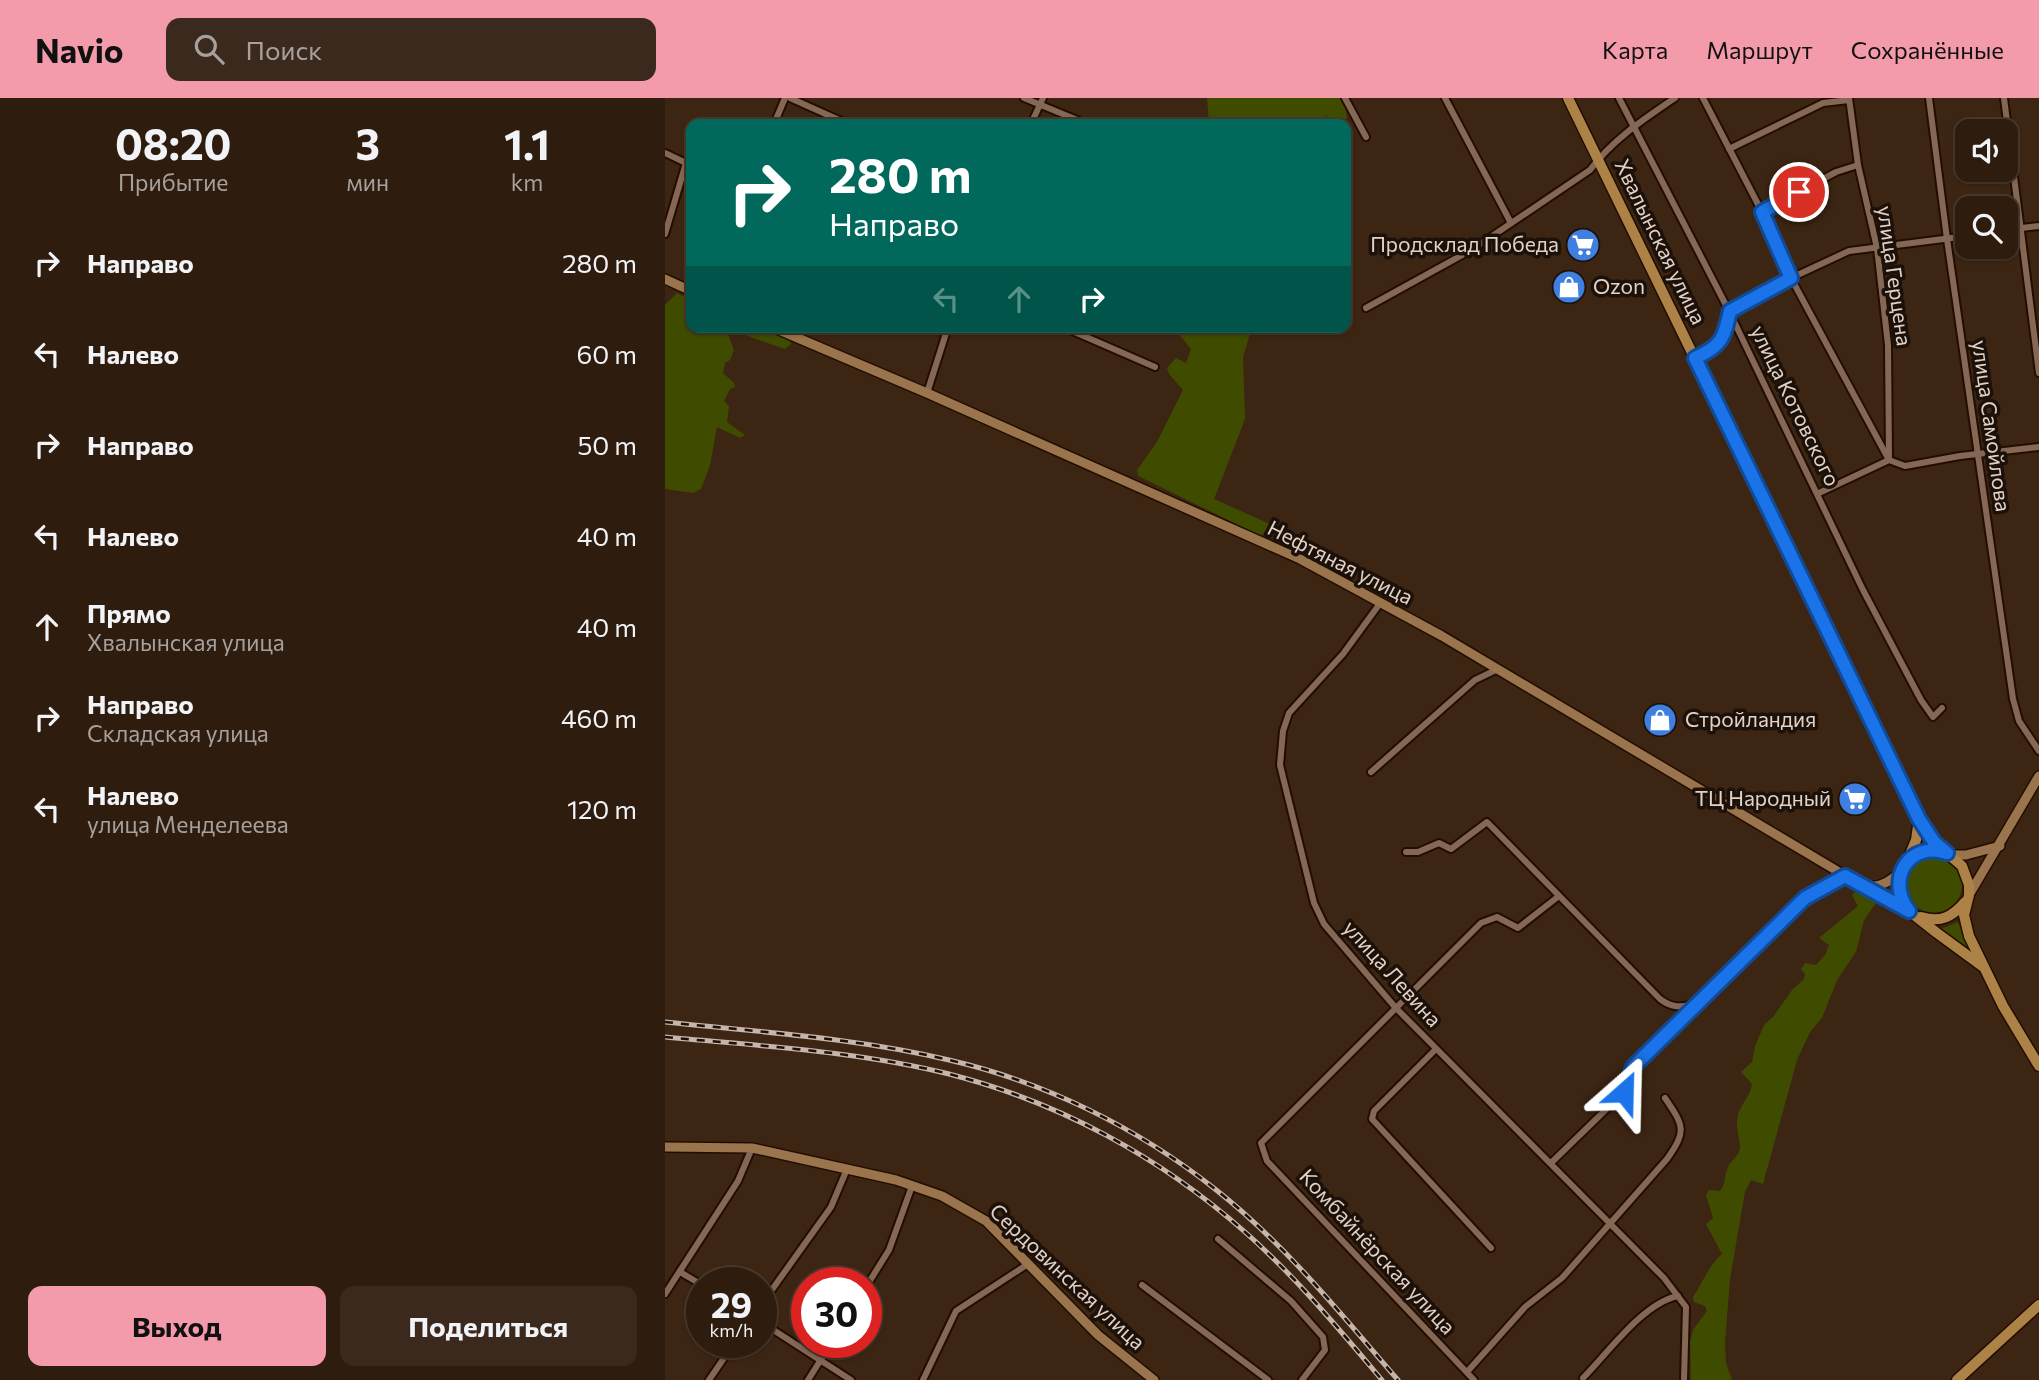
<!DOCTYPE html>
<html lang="ru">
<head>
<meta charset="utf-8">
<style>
	body { margin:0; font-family:Commissioner,sans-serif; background:#3a291c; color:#f1f3f6; height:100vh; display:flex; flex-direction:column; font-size:26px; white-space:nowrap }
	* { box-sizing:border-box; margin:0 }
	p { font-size:23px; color:#a7a19e }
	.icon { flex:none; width:38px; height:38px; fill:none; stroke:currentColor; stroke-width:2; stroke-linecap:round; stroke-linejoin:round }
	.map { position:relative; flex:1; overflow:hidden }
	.drawer { display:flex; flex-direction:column; background:#2e1c0e; width:665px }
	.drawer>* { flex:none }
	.banner { position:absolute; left:21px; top:21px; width:665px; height:214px; border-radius:14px; box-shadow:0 2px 5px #0004,0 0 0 2px #493a2e; background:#00695c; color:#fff; overflow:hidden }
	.buttons { position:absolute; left:1290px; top:21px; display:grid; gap:14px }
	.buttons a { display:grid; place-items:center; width:63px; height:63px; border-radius:14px; background:#2e1c0e; box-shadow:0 2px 5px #0004,0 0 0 2px #493a2e; font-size:35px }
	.speed { position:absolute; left:21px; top:1169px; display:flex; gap:14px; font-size:35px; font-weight:700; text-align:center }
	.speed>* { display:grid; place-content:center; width:91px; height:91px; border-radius:50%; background:#2e1c0e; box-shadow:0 2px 5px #0004,0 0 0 2px #493a2e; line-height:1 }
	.speed small { font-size:18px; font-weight:400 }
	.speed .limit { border:10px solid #d22; background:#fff; color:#111 }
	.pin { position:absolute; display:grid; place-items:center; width:60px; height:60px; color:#fff; margin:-30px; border:4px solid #fff; border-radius:50%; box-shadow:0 2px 7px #0007 }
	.me { position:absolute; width:77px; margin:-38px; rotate:25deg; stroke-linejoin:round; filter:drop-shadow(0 0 5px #0008) }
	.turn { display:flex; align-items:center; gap:24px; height:147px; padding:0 28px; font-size:32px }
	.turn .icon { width:91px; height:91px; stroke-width:2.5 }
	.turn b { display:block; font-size:49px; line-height:60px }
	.lanes { display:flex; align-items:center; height:66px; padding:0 28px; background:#0003; justify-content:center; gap:35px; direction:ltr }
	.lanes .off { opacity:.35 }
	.eta { display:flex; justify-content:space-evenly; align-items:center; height:119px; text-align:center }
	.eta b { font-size:42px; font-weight:700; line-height:49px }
	.button { display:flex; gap:14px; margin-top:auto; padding:14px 28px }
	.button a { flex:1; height:80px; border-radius:14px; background:#f39aab; color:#111; font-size:28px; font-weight:700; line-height:80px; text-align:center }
	.button a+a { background:#3a291c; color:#f1f3f6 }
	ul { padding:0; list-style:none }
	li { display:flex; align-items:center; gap:21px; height:91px; padding:0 28px }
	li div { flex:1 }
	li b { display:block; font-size:26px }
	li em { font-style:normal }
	header { display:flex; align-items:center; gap:42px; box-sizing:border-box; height:98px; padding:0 35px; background:#f39aab; color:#111 }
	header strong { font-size:33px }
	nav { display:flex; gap:38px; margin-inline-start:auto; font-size:24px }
	.search { width:490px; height:63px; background:#3a291c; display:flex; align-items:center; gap:18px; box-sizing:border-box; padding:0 24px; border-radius:14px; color:#a7a19e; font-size:26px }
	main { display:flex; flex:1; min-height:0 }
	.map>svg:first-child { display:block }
</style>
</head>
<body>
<header>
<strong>Navio</strong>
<div class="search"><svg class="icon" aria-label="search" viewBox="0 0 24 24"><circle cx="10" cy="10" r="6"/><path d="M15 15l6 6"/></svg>Поиск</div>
<nav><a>Карта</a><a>Маршрут</a><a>Сохранённые</a></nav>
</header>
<main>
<section class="drawer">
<div class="eta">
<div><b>08:20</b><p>Прибытие</p></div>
<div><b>3</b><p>мин</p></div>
<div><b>1.1</b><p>km</p></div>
</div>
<ul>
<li><svg class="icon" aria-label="right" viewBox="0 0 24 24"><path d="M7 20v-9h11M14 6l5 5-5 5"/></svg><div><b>Направо</b></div><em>280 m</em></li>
<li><svg class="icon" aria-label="left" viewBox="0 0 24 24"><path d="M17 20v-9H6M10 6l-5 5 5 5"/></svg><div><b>Налево</b></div><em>60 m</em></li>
<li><svg class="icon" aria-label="right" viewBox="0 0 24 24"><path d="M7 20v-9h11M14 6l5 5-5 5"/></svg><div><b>Направо</b></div><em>50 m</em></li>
<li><svg class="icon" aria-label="left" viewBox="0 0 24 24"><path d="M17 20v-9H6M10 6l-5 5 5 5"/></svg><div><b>Налево</b></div><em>40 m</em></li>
<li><svg class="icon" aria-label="ahead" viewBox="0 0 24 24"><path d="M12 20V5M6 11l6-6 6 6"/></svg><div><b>Прямо</b><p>Хвалынская улица</p></div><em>40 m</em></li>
<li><svg class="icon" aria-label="right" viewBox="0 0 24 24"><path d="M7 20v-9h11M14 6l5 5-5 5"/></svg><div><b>Направо</b><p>Складская улица</p></div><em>460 m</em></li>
<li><svg class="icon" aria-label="left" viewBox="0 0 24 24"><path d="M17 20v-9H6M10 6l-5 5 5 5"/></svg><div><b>Налево</b><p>улица Менделеева</p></div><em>120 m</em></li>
</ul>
<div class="button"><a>Выход</a><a>Поделиться</a></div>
</section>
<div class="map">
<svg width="1374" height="1282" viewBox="0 0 1374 1282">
	<rect width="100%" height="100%" fill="#3d2513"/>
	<g fill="#3f4c00">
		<path d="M542,0H679L682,20C674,26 669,23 661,18L656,26H544Z"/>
		<path d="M12,195L26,202V229H94L124,242L126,246L120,251L68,233L63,236L69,252L65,262L60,265L58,275L69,285L70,289L65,291L59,303L64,308L62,324L80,337L75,340L52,329L45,367L36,391L28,395L0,391V207Z"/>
		<path d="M508,229H587L578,259L580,321L549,401L607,427L596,438L473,378L472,372L492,344L518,292L504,276L502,270L511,260L521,265L526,251Z"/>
		<circle cx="1269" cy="787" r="28"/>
		<path d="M1192,791H1195L1211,801V805L1199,822L1191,854L1172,882L1157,920L1145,934L1132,962L1098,1086L1086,1082L1080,1094L1065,1181L1060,1245L1061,1265L1067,1282H1026L1025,1243L1028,1232L1042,1213L1040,1208L1029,1204L1028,1199C1038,1184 1044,1167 1057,1156L1041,1126L1048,1120L1041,1097L1044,1092L1055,1093C1061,1086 1059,1076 1064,1067C1068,1061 1076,1056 1075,1048C1074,1037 1070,1029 1073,1016C1077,1005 1086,997 1087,986L1076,974L1087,964L1090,948L1099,927L1108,919L1127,892L1139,881L1140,876L1136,871L1140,865L1151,867L1160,857L1164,847L1154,840L1193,808L1187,797Z"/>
		<path d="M1293,824L1303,850L1276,831Z"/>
	</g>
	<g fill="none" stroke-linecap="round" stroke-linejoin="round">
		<defs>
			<g id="street">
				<path d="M125,0L183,26"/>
				<path d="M359,0L422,26"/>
				<path d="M680,0L701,39"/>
				<path d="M780,0L846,125"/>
				<path d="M954,0L1064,213L1198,492L1256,602L1268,619L1277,610"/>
				<path d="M1038,0L1097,114L1126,180L1224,362"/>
				<path d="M1184,0L1193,67L1212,150L1223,247L1224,360"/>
				<path d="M1264,0L1282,141L1348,601L1354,623L1374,653"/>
				<path d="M1339,0L1374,275"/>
				<path d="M109,26L120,0"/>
				<path d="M366,26L378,0"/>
				<path d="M1064,51L1158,5L1184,2"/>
				<path d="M0,55L21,65L0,136"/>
				<path d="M1097,114L1171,74L1193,67"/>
				<path d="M1340,132L1374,128"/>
				<path d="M701,210L808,151L925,72C947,42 979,21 1010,0"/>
				<path d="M398,229L490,269"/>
				<path d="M1030,260C1057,248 1059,240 1064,213L1126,180L1184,153L1302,138"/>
				<path d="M262,295L283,229"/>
				<path d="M1154,395L1224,362L1240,368L1295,358L1374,349"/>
				<path d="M716,504L678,556L624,615L618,633L615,667L649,805L659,826L730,909L999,1180L1021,1209L1019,1282"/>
				<path d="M706,674L810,582L833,571"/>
				<path d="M741,754H753L774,745L786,751L822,724L995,901C1007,910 1016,910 1030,905"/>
				<path d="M771,951L709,1013L707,1021L826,1150"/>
				<path d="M886,1065L959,994L968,969L1032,905L1140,800L1179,777"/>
				<path d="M553,1141L626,1203L658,1239L660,1252L637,1282"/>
				<path d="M15,1174L37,1187"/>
				<path d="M477,1187L603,1282"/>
				<path d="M201,1189L224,1152L247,1088"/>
				<path d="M0,1196L73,1083L87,1050"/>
				<path d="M96,1207L166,1109L182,1071"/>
				<path d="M96,1224L186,1282"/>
				<path d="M802,1274L860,1209L897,1180L1002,1061C1022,1033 1019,1028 1000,1000"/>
				<path d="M918,1280C943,1255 978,1205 1013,1198"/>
				<path d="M44,1282L70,1244"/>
				<path d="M143,1282L167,1244"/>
				<path d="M258,1282L291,1213L363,1166"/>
				<path d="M809,1282L602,1063L596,1045L816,825L832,819L853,830L894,798"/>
			</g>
			<g id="secondary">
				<path d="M0,181L26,193"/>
				<path d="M107,229L262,295L635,461L777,538L1179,777L1242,812"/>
				<path d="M1286,757H1301L1335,748"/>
				<path d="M1204,788C1217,790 1227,781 1237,773"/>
				<path d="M1304,797L1374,678"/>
				<path d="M0,1049L87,1050L231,1082L277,1098L321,1123L433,1237L489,1282"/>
			</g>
			<g id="primary">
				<path d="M903,0L1254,721L1269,744L1297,768L1304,787V797L1299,817L1304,838L1338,908L1374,968"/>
				<path d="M1254,721L1251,742L1235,781L1234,790L1238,805L1244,813L1272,835L1317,868"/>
				<path d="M1244,761L1265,753L1282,755"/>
				<path d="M1256,819C1276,825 1287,819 1300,804"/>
				<path d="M1292,1282L1374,1207"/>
			</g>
		</defs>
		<use href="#street" stroke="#230d00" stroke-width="10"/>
		<use href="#secondary" stroke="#230d00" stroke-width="12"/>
		<use href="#primary" stroke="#230d00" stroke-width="13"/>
		<use href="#street" stroke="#846754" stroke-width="6"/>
		<use href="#secondary" stroke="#99744d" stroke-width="9"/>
		<use href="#primary" stroke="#ad8246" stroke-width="10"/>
		<defs>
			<g id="rail">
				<path d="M0,924C95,934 191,940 284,962C380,984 473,1030 550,1091C620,1146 675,1215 733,1282"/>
				<path d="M0,939C94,948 192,953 284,976C394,1004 495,1059 580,1134C631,1179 674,1231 717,1282"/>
			</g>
		</defs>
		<use href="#rail" stroke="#c7b5aa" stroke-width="5"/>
		<use href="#rail" stroke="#1c1109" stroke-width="2.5" stroke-dasharray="8" stroke-linecap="butt"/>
	</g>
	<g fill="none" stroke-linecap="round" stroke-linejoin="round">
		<defs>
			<path id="route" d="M959,994L968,969L1140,800L1180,778L1244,813C1220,782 1244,742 1282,755L1269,744L1254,721L1030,260C1057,248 1059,240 1065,213L1126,180L1097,114L1134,94"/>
		</defs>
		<use href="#route" stroke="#114b97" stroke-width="18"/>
		<use href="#route" stroke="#1a73e8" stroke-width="12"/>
	</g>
	<defs>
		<symbol id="supermarket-disc" viewBox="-11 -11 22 22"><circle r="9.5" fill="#3f7fe0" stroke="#1c1109"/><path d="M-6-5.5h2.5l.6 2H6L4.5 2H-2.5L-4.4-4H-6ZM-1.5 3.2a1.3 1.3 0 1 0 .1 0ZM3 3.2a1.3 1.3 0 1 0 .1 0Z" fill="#fff"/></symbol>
		<symbol id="shop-disc" viewBox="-11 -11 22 22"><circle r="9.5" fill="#3f7fe0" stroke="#1c1109"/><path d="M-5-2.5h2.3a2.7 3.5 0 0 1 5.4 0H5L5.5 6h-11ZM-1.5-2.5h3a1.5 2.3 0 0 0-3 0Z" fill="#fff"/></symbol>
	</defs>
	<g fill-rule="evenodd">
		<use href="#supermarket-disc" x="899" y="128" width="38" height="38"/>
		<use href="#shop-disc" x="885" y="170" width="38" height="38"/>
		<use href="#shop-disc" x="976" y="603" width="38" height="38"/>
		<use href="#supermarket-disc" x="1171" y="682" width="38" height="38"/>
	</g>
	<g text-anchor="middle" stroke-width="7" stroke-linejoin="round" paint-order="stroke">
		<g font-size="21" fill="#e2d1c7" stroke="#1c1109">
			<text transform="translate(995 144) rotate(64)" y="7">Хвалынская улица</text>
			<text transform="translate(1229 178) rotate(82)" y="7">улица Герцена</text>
			<text transform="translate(1130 308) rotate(64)" y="7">улица Котовского</text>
			<text transform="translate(1326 328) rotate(82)" y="7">улица Самойлова</text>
			<text transform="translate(675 465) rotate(27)" y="7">Нефтяная улица</text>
			<text transform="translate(727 876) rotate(48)" y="7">улица Левина</text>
			<text transform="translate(712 1154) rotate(47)" y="7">Комбайнёрская улица</text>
			<text transform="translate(402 1179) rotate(43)" y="7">Сердовинская улица</text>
		</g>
		<g font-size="21" fill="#e2d1c7" stroke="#1c1109" text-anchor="end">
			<text x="894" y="154">Продсклад Победа</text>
			<text x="928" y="196" text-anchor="start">Ozon</text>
			<text x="1020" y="629" text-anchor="start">Стройландия</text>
			<text x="1166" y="708">ТЦ Народный</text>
		</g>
	</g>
</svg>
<div class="buttons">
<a><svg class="icon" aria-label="sound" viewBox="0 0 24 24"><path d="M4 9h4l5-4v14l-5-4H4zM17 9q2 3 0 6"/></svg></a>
<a><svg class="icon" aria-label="search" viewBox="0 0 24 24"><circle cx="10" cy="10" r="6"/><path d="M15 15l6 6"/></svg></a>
</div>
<div class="speed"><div>29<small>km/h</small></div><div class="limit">30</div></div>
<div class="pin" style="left:1134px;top:94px;background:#d93025"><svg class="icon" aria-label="arrive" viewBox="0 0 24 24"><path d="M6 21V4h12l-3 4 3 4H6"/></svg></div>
<svg class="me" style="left:959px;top:994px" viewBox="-20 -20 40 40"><path d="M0-17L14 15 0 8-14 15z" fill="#1a73e8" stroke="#fff" stroke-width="4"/></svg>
<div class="banner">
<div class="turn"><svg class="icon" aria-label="right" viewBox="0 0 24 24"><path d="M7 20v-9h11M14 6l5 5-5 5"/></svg><div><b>280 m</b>Направо</div></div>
<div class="lanes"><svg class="icon off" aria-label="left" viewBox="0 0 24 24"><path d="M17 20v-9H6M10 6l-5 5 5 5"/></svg><svg class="icon off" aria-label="ahead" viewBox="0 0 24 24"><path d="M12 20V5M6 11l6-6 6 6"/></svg><svg class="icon" aria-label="right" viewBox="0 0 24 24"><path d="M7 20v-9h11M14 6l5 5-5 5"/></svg></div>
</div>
</div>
</main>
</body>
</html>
